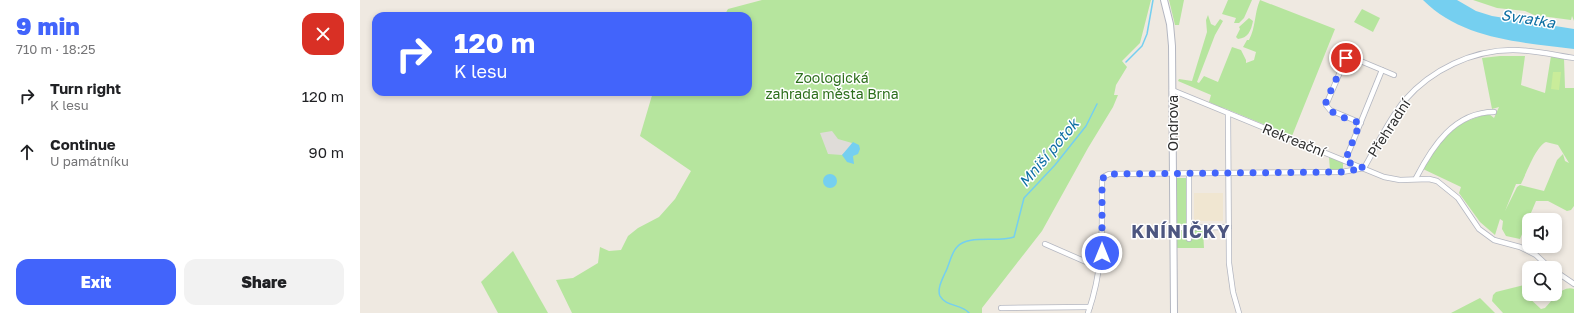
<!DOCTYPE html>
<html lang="en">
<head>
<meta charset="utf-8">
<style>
	body { margin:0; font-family:"Golos Text",sans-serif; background:#f2f2f2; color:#202124; height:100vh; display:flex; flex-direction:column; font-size:15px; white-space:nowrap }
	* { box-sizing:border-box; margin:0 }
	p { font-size:13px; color:#757577 }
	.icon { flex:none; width:22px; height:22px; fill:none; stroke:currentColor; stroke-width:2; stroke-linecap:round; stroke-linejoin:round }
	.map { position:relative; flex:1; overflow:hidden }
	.sheet { display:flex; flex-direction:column; background:#fff; width:360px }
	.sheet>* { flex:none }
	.top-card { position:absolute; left:12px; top:12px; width:380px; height:84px; border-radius:12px; box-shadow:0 2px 6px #0003; background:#4264fb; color:#fff; overflow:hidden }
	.controls { position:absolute; left:1162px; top:213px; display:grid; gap:8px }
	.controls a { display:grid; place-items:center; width:40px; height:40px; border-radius:8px; background:#fff; box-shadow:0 2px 6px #0003; font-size:20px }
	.pin { position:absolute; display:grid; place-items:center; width:34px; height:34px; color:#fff; margin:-17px; border:2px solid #fff; border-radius:50%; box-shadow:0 1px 4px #0007 }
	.me { position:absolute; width:44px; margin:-22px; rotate:0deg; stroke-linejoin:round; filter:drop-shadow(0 0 3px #0008) }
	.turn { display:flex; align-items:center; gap:14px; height:84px; padding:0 16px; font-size:18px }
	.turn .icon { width:52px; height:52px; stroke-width:2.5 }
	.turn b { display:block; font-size:28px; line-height:34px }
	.round { display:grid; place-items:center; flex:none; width:42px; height:42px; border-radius:12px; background:#f2f2f2 }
	.headline { display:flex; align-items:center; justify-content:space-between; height:68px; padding:0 16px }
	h1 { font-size:24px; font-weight:800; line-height:30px; color:#4264fb }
	.action { display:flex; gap:8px; margin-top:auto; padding:8px 16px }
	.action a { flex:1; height:46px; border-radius:12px; background:#4264fb; color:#fff; font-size:16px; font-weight:800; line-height:46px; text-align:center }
	.action a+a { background:#f2f2f2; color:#202124 }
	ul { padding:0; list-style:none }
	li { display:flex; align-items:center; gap:12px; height:56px; padding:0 16px }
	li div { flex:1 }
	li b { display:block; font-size:15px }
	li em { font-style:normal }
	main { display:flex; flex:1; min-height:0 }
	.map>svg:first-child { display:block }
</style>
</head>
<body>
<main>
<section class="sheet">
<div class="headline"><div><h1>9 min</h1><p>710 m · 18:25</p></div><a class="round" style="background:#d93025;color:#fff"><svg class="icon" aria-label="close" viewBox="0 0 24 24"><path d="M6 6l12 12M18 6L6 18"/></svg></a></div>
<ul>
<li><svg class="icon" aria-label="right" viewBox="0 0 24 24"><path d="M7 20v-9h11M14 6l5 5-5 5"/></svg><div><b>Turn right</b><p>K lesu</p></div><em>120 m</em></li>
<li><svg class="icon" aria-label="ahead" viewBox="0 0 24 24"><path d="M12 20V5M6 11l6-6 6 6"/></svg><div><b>Continue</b><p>U památníku</p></div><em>90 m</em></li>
</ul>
<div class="action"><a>Exit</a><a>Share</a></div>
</section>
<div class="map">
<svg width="1214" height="313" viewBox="0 0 1214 313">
	<rect width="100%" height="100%" fill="#efe9e1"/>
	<rect fill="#f0e6d1" x="834" y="193" width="29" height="28"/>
	<g fill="#b6e59e" fill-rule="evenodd">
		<path d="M402,0H791L780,43L762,61L767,67L756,85L754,95H758L753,107L728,148L682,231L622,308V313H212L196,280L213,278L238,263L240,247L249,251L261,250L268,236L278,228L299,217L315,199L331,171L280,136L293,92H388V16H364L368,9Z"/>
		<path d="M809,0H824L819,25H815Z"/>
		<path d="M868,0H892L884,18L879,23H874L876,18L862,14Z"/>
		<path d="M900,0L975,29L932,136L864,108L858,107V106L849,102L851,95L818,81L819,79L832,81L847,32L846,20L848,15L851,24L855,26L860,19L863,21L855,35L837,82L839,83L844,76L858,82L872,47L881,50L886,60V63L894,60L896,52L883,47L887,40H889C896,27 894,14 900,0Z"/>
		<path d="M1113,0H1214V21L1212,16L1211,20L1174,15L1165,11L1137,8Z"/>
		<path d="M1002,9L1020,18L1013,32L994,22Z"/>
		<path d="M889,18L893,21C891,31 888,38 878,39L876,37L880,29L879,27Z"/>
		<path d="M1140,56H1165L1161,85L1185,93L1191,56L1204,58L1205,88H1214V206L1211,210L1207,211L1188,201H1176L1160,239L1146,236L1142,229L1143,221L1140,219L1135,235L1120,222L1099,193L1101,187L1063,169C1081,138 1093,122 1129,114L1134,118L1139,107L1132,109L1122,58ZM1186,142L1198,145L1209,163L1205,161L1203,154L1197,160L1184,191L1160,185L1157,187L1145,211L1156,184H1161C1166,174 1176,146 1186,142Z"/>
		<path d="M969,157L983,162V169L970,170Z"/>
		<path d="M817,178H830L832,224H817Z"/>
		<path d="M817,230H843L844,248H817Z"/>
		<path d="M153,251L188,313H138L121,282Z"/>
		<path d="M1164,285L1167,296L1181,309L1185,308C1193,300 1202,285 1214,289V313H1143L1132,301L1133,295L1136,292Z"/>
		<path d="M1120,298L1135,313H1091Z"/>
	</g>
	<path fill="#c9ec9a" d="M1193,72H1201L1199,90L1191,89Z"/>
	<path fill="#dfdcd8" d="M472,131L478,139L492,143L490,148L482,155L468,154L460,133Z"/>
	<g fill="#75cff0">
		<path d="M1063,0H1097L1116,11L1132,16L1214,29V49C1161,42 1103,40 1063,0Z"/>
		<path d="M493,142L499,145L500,149L498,154L493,156L494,164L487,162L482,155Z"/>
		<circle cx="470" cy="181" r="7"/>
	</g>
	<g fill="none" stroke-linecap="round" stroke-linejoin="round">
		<g stroke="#75cff0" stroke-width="1.5">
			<path d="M766,62L782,46L787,34L793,0"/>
			<path d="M609,313C602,304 586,307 580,296C577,289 582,280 585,273C589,266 591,253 597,247C608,234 638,243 654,237L664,198L695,165L726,126L737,104"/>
		</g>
		<defs>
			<g id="street">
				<path d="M1022,70L1034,75"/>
				<path d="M812,90L1024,177L1040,180L1069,179L1077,181L1098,198L1119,229L1134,240L1160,247L1176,255L1190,268"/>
				<path d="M868,113L869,263L873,292L879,313"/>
				<path d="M985,161L1022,70L991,57L986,58L966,105L970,110L1001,123"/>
				<path d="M1004,168C1017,146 1028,120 1045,100C1071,70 1112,50 1153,50C1173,50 1194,55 1214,58"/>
				<path d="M829,173V239"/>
				<path d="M1056,178C1072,147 1094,112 1134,112"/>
				<path d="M813,228L869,227"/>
				<path d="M685,244L740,268"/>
				<path d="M1195,271L1214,284"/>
				<path d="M641,308L730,307"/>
				<path d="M728,313C744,267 742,229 742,181L745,176L749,174L982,172L1004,168"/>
			</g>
			<path id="secondary" d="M804,0L810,24L812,46L814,313"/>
		</defs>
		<use href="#street" stroke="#b4b7c1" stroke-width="6"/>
		<use href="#secondary" stroke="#b4b7c1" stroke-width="8"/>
		<use href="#street" stroke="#fff" stroke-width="4.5"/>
		<use href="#secondary" stroke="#fff" stroke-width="6"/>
	</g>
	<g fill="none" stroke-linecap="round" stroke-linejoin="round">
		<path stroke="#4264fb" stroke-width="7" stroke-dasharray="0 12.6" d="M742,253V181L744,176L749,174L982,172L1004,168L985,161L1000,123C990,119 965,114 966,101L986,58"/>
	</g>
	<g text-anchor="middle" stroke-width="3" stroke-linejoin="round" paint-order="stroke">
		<g font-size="14" fill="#2c6e1b" stroke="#fff">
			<text x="472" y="83">Zoologická<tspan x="472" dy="16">zahrada města Brna</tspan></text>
		</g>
		<g font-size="14" fill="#2e2e2e" stroke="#fff">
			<text transform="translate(813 123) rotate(-90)" y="5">Ondrova</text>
			<text transform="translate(1029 128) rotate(-57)" y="5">Přehradní</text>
			<text transform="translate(934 140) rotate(22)" y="5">Rekreační</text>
		</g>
		<g font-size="15" font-style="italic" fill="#0d6fa3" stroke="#fff">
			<text transform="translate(1168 19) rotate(9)" y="5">Svratka</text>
			<text transform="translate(689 153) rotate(-50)" y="5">Mniší potok</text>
		</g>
		<g font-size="18" font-weight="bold" letter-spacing="1" fill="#4d5680" stroke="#fff">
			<text x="821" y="238">KNÍNIČKY</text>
		</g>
	</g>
</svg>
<div class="controls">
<a><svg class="icon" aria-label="sound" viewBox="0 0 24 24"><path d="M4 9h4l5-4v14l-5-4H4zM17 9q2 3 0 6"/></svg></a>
<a><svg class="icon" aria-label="search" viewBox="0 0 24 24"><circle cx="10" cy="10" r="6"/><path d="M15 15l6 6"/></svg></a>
</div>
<div class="pin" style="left:986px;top:58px;background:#d93025"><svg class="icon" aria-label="arrive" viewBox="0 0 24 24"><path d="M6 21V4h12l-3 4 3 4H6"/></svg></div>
<svg class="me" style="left:742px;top:253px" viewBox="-20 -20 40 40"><circle r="17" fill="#4264fb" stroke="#fff" stroke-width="3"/><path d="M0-11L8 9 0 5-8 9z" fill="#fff"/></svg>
<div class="top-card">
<div class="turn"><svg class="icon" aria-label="right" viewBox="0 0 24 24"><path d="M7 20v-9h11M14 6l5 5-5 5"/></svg><div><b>120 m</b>K lesu</div></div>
</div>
</div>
</main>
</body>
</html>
